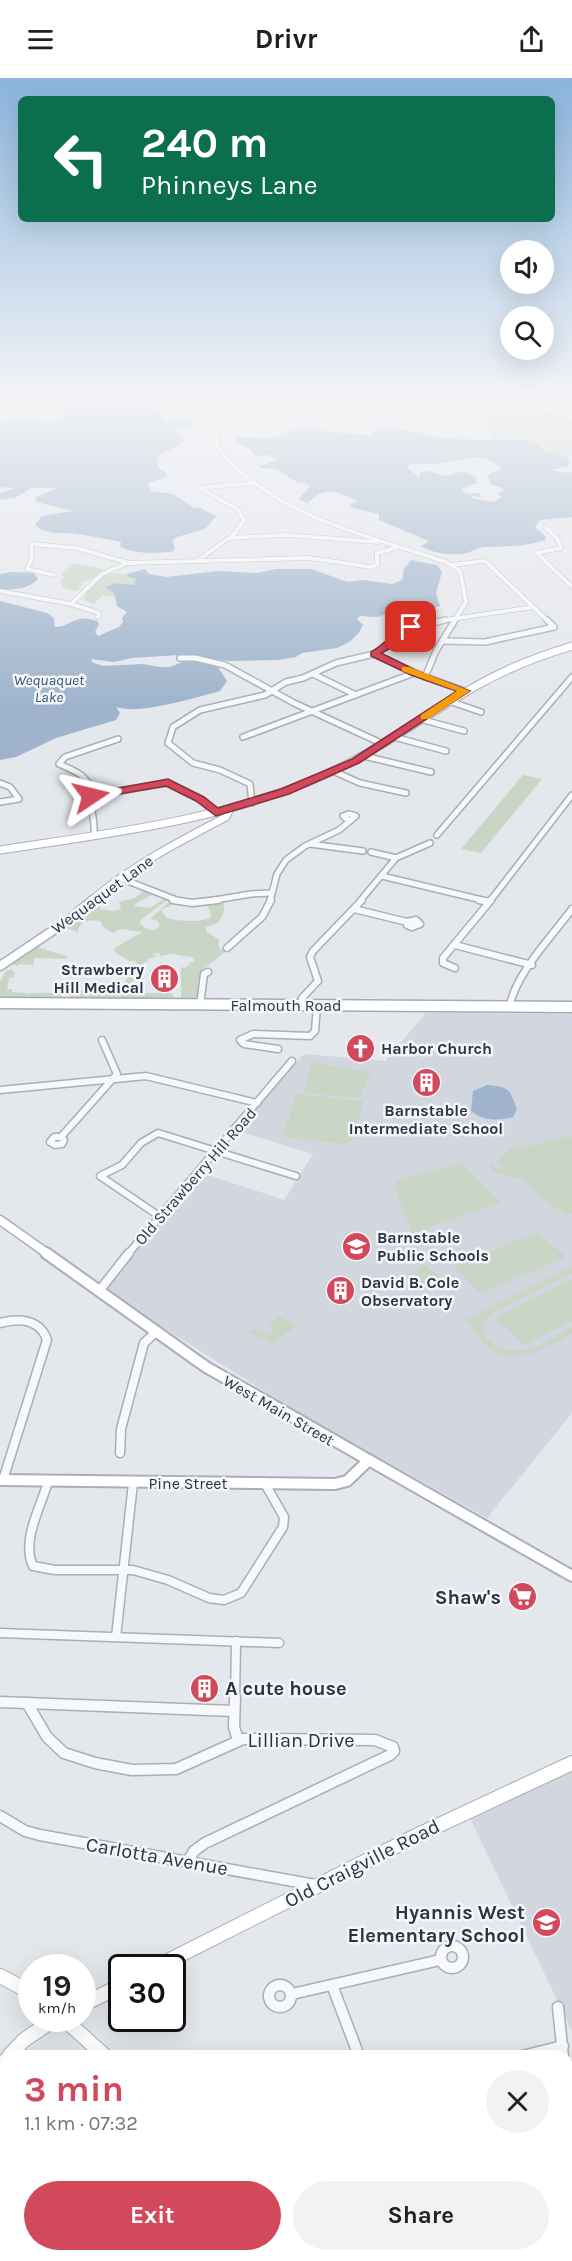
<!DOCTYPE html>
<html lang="en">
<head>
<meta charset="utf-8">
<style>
	body { margin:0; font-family:Karla,sans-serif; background:#f2f2f2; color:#202124; height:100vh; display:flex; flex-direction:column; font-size:22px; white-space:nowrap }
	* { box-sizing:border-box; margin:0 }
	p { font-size:20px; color:#757577 }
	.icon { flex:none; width:33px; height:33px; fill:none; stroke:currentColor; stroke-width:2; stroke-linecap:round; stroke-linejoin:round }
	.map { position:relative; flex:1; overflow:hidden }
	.drawer { position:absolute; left:0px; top:1972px; width:573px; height:212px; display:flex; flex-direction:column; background:#fff; border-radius:18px 18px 0 0; box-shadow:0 6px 24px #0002 }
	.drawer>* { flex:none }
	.guide { position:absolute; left:18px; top:18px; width:537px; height:126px; border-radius:9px; box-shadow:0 6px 24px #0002; background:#0b6e4f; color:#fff; overflow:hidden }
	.buttons { position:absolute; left:500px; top:162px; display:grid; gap:12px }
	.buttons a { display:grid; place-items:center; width:54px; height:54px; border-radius:50%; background:#fff; box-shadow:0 6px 24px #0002; font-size:30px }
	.speed { position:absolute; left:18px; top:1876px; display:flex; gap:12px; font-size:30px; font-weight:700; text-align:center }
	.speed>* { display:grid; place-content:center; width:78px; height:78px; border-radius:50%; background:#fff; box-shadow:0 6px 24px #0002; line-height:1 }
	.speed small { font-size:15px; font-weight:400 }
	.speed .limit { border:3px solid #111; border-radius:9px; background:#fff; color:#111 }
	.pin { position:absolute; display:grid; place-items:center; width:51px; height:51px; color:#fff; margin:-26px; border-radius:12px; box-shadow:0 3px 9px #0006 }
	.me { position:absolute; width:66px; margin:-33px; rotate:80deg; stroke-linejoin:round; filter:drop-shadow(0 0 4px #0008) }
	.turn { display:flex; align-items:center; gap:21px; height:126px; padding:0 24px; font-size:27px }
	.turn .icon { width:78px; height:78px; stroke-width:2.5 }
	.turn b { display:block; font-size:42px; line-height:51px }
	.round { display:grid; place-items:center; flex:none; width:63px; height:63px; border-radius:32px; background:#f2f2f2 }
	.headline { display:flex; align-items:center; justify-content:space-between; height:102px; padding:0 24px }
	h1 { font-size:36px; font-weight:700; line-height:45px; color:#d1495b }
	.primary-button { display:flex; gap:12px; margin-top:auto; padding:12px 24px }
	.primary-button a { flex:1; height:69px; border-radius:36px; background:#d1495b; color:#fff; font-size:24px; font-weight:700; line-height:69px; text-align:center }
	.primary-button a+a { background:#f2f2f2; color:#202124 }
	header { display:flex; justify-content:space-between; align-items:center; height:78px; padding:0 24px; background:#fff; font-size:27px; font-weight:700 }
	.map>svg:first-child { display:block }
</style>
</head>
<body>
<header><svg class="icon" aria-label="menu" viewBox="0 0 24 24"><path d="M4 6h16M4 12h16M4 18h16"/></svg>Drivr<svg class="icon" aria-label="share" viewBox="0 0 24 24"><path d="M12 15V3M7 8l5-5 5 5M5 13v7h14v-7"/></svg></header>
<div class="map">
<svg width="572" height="2183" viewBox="0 0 572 2183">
	<rect width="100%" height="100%" fill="#e4e7ec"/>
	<g fill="#d2d6de">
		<path d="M426,935L572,936V1335L487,1440L286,1327L159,1247L106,1210L174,1126L202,1095L284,1122L313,1076L238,1053L304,976L385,983Z"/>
		<path d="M572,1689V1953L469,1738Z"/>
	</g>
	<g fill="#c9d6c5">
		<path d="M480,322L513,327L572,342V376L567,380L545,373L540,367L528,362L508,360L493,363Z"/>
		<path d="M74,485L104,491L94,500L81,504L82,507L77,513L63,510L61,502L65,498L60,497Z"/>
		<path d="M113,495L127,496L128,499L136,501L134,507L116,505L105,509L115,515L114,519L103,517L93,526L84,522C86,509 100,497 113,495Z"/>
		<path d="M523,697L542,701L481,775L461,771Z"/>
		<path d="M144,812L154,816L135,826V828L150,830L165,820L168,821L141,842L140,845C144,851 149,852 156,852L160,847L156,842L150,841L171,822L175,824L174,826L161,832L167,840C180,843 197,845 210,840L211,836L206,825L222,821C227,830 223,837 218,845L206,849V853L219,862V870L226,873L202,892L204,894L199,922L182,923L181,921V889L185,890L191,885L188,884H195L193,879L170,876L161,878L158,875L151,877L159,878L146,881L149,884H144L137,897L141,899H136L128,909L134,911H128V915H170L174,918V922L69,921V916L85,911L87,914H102L105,911L106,914H120L132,890L136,889V883H129L115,874L114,870L143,854L121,851L113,855L104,850L100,843C89,842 80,842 78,854L63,849L93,822L101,825L100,831L112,833L119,832L121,829L119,824L135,820Z"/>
		<path d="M34,868L66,878L67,881L35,880L32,890V887L19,886L17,888L10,886Z"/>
		<path d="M12,891L15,895L14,899L9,900L7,911H12V914L27,915L26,917L29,915H56L58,912L63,914L62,919L57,922L0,921V904L6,893Z"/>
		<path d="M310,984L371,994L359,1020L305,1015Z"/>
		<path d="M296,1016L363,1023L354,1060L345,1066L283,1059Z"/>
		<path d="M560,1059H572V1135L566,1137C558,1131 550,1126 542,1121C535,1115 530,1105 522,1102C507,1095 502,1103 489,1088L492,1086L499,1091L504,1090L499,1084L502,1077L509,1075L507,1072L510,1070L534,1065L512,1074Z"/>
		<path d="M462,1086L501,1125L412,1155L394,1107L398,1102Z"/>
		<path d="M537,1154L566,1179L481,1215L454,1189Z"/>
		<path d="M423,1187L443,1200L428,1209L408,1196Z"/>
		<path d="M572,1189V1195L492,1235L483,1247C483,1256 486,1262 494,1266C520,1284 549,1262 572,1249V1256C546,1270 513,1291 485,1267C476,1260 475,1250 466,1242Z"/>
		<path d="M572,1201V1243L525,1267L494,1240Z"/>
		<path d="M279,1238L304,1253L294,1249L272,1266L250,1254L254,1250L267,1257L274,1251L267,1247Z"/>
		<path d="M106,2178H183V2183H105Z"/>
	</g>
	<g fill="#9fb4cc" fill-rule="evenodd">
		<path d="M53,321H123L161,333L165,342L172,343L178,339L194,343L195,348L172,349L185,361L176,369L157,378L158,390L166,395L167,399L148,405L150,413L173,416L194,430H200L216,438L205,451L177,459L172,463L175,470L173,473C161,476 129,476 120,468L121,464C106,461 92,458 77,456C62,453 49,459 35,447L42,438L73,433L37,424L35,420C41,415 54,414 56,410H31L15,420L0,422V415L16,410L0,409V344L26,341L47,345L57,343L65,332L53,327Z"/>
		<path d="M384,348L447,361L528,362L540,367L545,373L570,381L569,388L550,392L568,395L572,394V439L540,442L535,449L546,459L545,462C525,469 506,468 485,469C478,469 473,473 467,475C455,478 432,476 421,468L429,463L379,442V436L353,430L350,427L358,423C346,417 332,410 319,416C314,419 312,423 307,425L299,421L310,408L303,404L298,405L277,391L261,390L260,388L278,382L270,377L255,378L252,373L233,362L239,359L273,360L296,351L312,349L327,354L372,357L376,350ZM472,379L489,382L502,390L488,397L490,406L505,411L498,416L502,419L494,424L471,420L473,418L481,419L480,415L469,416L463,414V410L477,405L476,400C458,387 455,400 441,397C433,395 430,392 421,394L419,399L407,390L410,386H439Z"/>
		<path d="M411,482L437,487L442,494L436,515L440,528L424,534L399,532L377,539L360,538L357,541L363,547L358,556L349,564L337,570L302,575L296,579L279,582L230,583L179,577L132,580L114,584L91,581L92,584L103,588L143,586L160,589H170L190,581L216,586L227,603L220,613C194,620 139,637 116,629L120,635L116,642L56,660L16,679L0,682V523L47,535L54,540L55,549C73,548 75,535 97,543L99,546L95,554L98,558L119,549L123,544L122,540L127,534L117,528L114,515L105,509L116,505L134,507L136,501L128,499L127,496L145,491L149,496L166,499L218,493L257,495L276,491H311L348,504L363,502L392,506L402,502L404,491Z"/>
		<path d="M12,494L34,495L38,501C29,511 13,512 0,511V496Z"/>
		<path d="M487,1007C510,1009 509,1011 517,1031L513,1039C500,1043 482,1043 471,1033L473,1013Z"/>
	</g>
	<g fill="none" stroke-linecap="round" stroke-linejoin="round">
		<defs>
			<g id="street-far4">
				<path d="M207,321L220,337C220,348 214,358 218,369C223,380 234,388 243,396C300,445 378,460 448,485L460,493L466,524L454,543"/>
				<path d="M335,321L351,324"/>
				<path d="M409,321L417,339"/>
				<path d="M267,328L341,342L439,339"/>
				<path d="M0,329L14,327L40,330L48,339"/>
				<path d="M549,332L572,328"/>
				<path d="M258,348L252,344L254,335L280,321"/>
				<path d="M545,449L557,460L561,470L537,475L572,509"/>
				<path d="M230,460L286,457L378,464"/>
				<path d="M197,483L309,480L371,489L377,487V475L399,469"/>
				<path d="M451,487L485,483L548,543"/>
				<path d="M54,497L27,491L32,480L31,466L77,470L129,485L197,483L233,457L244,442L237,431L200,410L253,405"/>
				<path d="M0,513L71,526L102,496L125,486"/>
				<path d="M71,526L99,535L98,539"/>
				<path d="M438,543L534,529"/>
			</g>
			<g id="street-far3">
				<path d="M455,542L436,573L425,599L465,613"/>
				<path d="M443,563L485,564L554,549L547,542"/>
				<path d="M374,576L390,567L400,554L445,542"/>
				<path d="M180,580H195L225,587L294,625L383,666"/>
				<path d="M313,596L356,617"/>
				<path d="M449,623L481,634"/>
				<path d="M420,641L464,653"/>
				<path d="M243,659L414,595"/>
				<path d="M394,659L446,673"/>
				<path d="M364,678L431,694"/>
				<path d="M333,693L360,705L406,715"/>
				<path d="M0,705L10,709L19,721L0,724"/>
				<path d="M92,717L168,705L200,721L216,734"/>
				<path d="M252,725L250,706L220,692L193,685L168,665L173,649L200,632L265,617L286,604L303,600L336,585L374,576L425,599"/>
				<path d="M94,757C95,746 93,739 91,728C90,723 92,719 91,713C88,697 73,692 59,686L65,679L118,661"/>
				<path d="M437,757L572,599"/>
				<path d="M310,766L363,773"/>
				<path d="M371,774L396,780"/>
				<path d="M396,780L430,765"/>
				<path d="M382,798L486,823"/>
				<path d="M120,800L179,823"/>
				<path d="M209,823L251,816L272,815"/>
				<path d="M270,823L277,796L286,782L305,768L339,752L356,738L349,736L343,738L348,742"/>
				<path d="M360,823L396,780"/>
				<path d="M490,823L572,717"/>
			</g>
			<g id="street-far2">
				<path d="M173,822L192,825L218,822"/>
				<path d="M479,822L489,824"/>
				<path d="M354,831L407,844"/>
				<path d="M416,842L420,846L412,849L407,847V844Z"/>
				<path d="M455,867L532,887"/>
				<path d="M227,870L262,839L271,822"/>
				<path d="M455,890L443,885V880L491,822"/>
				<path d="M200,927L204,896L208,894"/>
				<path d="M300,927L302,920L318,903L310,879L313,873L362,822"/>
				<path d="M509,929C518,892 550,861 572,831"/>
				<path d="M278,971L244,966L240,962L253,956L310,958L315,953L317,928"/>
				<path d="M0,1012L146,998L257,1025"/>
				<path d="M54,1059H61L64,1062L62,1066L55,1067L50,1064Z"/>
				<path d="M61,1059L117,996L102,962"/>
				<path d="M159,1138L100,1098L122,1087L141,1065L158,1055L296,1098"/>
				<path d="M128,1176L292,983"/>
			</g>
			<g id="street-far1">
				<path d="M99,1213L129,1175"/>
				<path d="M0,1245C19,1240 40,1241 47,1262L3,1402"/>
				<path d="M120,1375L121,1351L144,1265L157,1253"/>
				<path d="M48,1404C41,1428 21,1463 33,1488L55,1492H133L168,1502L209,1520L224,1522L241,1515L283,1449L284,1439L264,1404"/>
				<path d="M0,1555L279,1565"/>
				<path d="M116,1559L133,1405"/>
				<path d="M235,1622L236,1563"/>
			</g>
			<g id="street">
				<path d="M235,1620L234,1649L238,1662"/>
				<path d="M0,1624L234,1633"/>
				<path d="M27,1625L47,1659L64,1675L95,1685L132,1692L176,1691L243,1661L375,1662L393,1669L394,1673L390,1677L205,1765L194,1773L188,1783"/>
				<path d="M0,1738L25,1753L40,1757L315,1807"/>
				<circle cx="452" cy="1879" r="11"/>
				<circle cx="280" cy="1918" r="11"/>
				<path d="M332,1907L359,1978"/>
				<path d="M292,1916L440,1882"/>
				<path d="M558,1929L563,1978"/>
				<path d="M522,1978L563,1968"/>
				<path d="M567,2028L572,2090"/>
				<path d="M51,2178V2183"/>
				<path d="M452,2178V2183"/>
				<path d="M568,2183L572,2136"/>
			</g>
			<g id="secondary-far3">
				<path d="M0,772C112,755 227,742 331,694C382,670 427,636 476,608C506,591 538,578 572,568"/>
				<path d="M91,823C132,788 178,764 226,739L230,731"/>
			</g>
			<g id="secondary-far2">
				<path d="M0,888L70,841L93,822"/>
				<path d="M0,1142L48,1176"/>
			</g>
			<g id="secondary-far1">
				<path d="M46,1175L206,1289L572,1498"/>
				<path d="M0,1402L335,1406L347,1403L368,1383"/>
			</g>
			<g id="secondary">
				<path d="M154,1890L420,1756L572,1685"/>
				<path d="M0,1898L32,1915"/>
				<path d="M82,1927L122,1907"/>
				<path d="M64,1941L105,1978"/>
				<path d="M9,1978L24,1962L55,1941"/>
				<path d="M0,1990L6,1982"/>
				<path d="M248,2178L252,2183"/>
			</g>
			<path id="primary-far1" d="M505,321L572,338"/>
			<path id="primary" d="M0,925L572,929"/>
		</defs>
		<use href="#street-far4" stroke="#a9aeb7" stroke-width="5"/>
		<use href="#street-far3" stroke="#a9aeb7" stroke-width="8"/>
		<use href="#street-far2" stroke="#a9aeb7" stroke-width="9"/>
		<use href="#street-far1" stroke="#a9aeb7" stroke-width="11"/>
		<use href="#street" stroke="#a9aeb7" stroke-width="13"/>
		<use href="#secondary-far3" stroke="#a9aeb7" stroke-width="9"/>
		<use href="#secondary-far2" stroke="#a9aeb7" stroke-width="11"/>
		<use href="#secondary-far1" stroke="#a9aeb7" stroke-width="14"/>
		<use href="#secondary" stroke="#a9aeb7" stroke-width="16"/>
		<use href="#primary-far1" stroke="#a3abb8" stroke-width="8"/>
		<use href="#primary" stroke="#a3abb8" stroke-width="13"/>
		<use href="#street-far4" stroke="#f7f8fa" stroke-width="4"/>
		<use href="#street-far3" stroke="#f7f8fa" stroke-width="5"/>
		<use href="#street-far2" stroke="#f7f8fa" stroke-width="6"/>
		<use href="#street-far1" stroke="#f7f8fa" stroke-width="8"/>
		<use href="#street" stroke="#f7f8fa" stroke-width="10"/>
		<use href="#secondary-far3" stroke="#fff" stroke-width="7"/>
		<use href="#secondary-far2" stroke="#fff" stroke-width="8"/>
		<use href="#secondary-far1" stroke="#fff" stroke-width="10"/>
		<use href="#secondary" stroke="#fff" stroke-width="14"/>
		<use href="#primary-far1" stroke="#fff" stroke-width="6"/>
		<use href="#primary" stroke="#fff" stroke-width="10"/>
	</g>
	<linearGradient id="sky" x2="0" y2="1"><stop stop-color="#8bb4dd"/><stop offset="0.51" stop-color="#f3f4f6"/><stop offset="1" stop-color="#f3f4f6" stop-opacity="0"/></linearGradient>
	<rect width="572" height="627" fill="url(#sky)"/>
	<path fill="#d1495b" stroke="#882f3b" stroke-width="1.5" d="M408,547L416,549L403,556L393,569L381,575L417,593L470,613L359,685L289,716L216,738L196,723L166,708L91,721L86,718L91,715L168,701L204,719L218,730L281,711L352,681L457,613L411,597L371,578V574C385,566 394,553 408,547Z"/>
	<path fill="#f59e0b" d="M402,589H409L470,613L428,641H421V637L457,613L402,593Z"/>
	<defs>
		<symbol id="building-disc" viewBox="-11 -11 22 22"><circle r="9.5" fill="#d1495b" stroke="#f4f6f9"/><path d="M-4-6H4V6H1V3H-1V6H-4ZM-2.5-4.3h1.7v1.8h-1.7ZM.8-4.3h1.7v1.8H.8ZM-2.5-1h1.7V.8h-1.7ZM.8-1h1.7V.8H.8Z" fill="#fff"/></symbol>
		<symbol id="church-disc" viewBox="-11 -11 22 22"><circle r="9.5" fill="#d1495b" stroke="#f4f6f9"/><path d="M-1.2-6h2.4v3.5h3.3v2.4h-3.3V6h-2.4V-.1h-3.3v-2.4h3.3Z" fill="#fff"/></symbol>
		<symbol id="school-disc" viewBox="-11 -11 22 22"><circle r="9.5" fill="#d1495b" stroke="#f4f6f9"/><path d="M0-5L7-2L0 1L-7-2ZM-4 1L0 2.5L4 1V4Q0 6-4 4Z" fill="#fff"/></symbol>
		<symbol id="supermarket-disc" viewBox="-11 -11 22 22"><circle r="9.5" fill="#d1495b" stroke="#f4f6f9"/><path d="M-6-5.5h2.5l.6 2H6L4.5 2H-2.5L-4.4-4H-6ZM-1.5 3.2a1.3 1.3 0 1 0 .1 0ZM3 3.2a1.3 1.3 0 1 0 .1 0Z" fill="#fff"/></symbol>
	</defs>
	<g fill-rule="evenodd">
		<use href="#building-disc" x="148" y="884" width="33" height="33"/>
		<use href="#church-disc" x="344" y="954" width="33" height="33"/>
		<use href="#building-disc" x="410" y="988" width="33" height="33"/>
		<use href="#school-disc" x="340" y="1152" width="33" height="33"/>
		<use href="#building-disc" x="324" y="1196" width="33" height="33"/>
		<use href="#supermarket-disc" x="506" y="1502" width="33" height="33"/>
		<use href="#building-disc" x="188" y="1594" width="33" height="33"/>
		<use href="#school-disc" x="530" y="1828" width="33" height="33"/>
	</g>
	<g text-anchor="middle" stroke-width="5" stroke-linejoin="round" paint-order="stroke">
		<g font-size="15" font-style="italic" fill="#34527a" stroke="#f4f6f9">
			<text x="49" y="607">Wequaquet<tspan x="49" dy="17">Lake</tspan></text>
		</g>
		<g font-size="16" fill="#2b3445" stroke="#f4f6f9">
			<text transform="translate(102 816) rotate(-36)" y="6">Wequaquet Lane</text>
			<text x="286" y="933">Falmouth Road</text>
			<text transform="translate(195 1098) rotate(-49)" y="6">Old Strawberry Hill Road</text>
			<text transform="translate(279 1332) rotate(30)" y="6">West Main Street</text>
			<text x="188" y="1411">Pine Street</text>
		</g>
		<g font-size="16" font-weight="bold" fill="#2b3445" stroke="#f4f6f9" text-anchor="start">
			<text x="144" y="897" text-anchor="end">Strawberry<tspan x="144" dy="18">Hill Medical</tspan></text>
			<text x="381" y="976">Harbor Church</text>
			<text x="426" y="1038" text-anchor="middle">Barnstable<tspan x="426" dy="18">Intermediate School</tspan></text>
			<text x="377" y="1165">Barnstable<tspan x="377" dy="18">Public Schools</tspan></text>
			<text x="361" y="1210">David B. Cole<tspan x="361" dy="18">Observatory</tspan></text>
		</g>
		<g font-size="20" font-weight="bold" fill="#2b3445" stroke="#f4f6f9" text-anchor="end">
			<text x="501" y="1526">Shaw's</text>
			<text x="225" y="1617" text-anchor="start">A cute house</text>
			<text x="525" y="1841">Hyannis West<tspan x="525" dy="23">Elementary School</tspan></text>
		</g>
		<g font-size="20" fill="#2b3445" stroke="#f4f6f9">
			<text x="301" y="1669">Lillian Drive</text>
			<text transform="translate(157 1778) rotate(10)" y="7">Carlotta Avenue</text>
			<text transform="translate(362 1785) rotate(-27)" y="7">Old Craigville Road</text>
		</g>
	</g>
</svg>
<div class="buttons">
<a><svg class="icon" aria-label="sound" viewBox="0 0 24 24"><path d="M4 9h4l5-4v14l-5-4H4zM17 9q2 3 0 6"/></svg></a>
<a><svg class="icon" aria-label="search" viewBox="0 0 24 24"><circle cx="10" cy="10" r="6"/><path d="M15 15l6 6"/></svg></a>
</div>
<div class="speed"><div>19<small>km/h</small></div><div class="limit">30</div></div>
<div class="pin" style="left:411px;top:549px;background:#d93025"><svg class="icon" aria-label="arrive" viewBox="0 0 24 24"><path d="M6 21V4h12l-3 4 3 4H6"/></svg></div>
<svg class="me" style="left:91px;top:718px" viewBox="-20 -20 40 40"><path d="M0-17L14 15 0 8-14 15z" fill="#d1495b" stroke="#fff" stroke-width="4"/></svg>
<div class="guide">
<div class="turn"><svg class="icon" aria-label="left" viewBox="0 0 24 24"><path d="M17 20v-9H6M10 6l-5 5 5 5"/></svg><div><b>240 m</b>Phinneys Lane</div></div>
</div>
<section class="drawer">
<div class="headline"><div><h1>3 min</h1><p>1.1 km · 07:32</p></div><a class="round"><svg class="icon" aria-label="close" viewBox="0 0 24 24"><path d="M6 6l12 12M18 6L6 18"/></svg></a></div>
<div class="primary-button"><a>Exit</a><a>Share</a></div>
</section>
</div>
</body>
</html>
